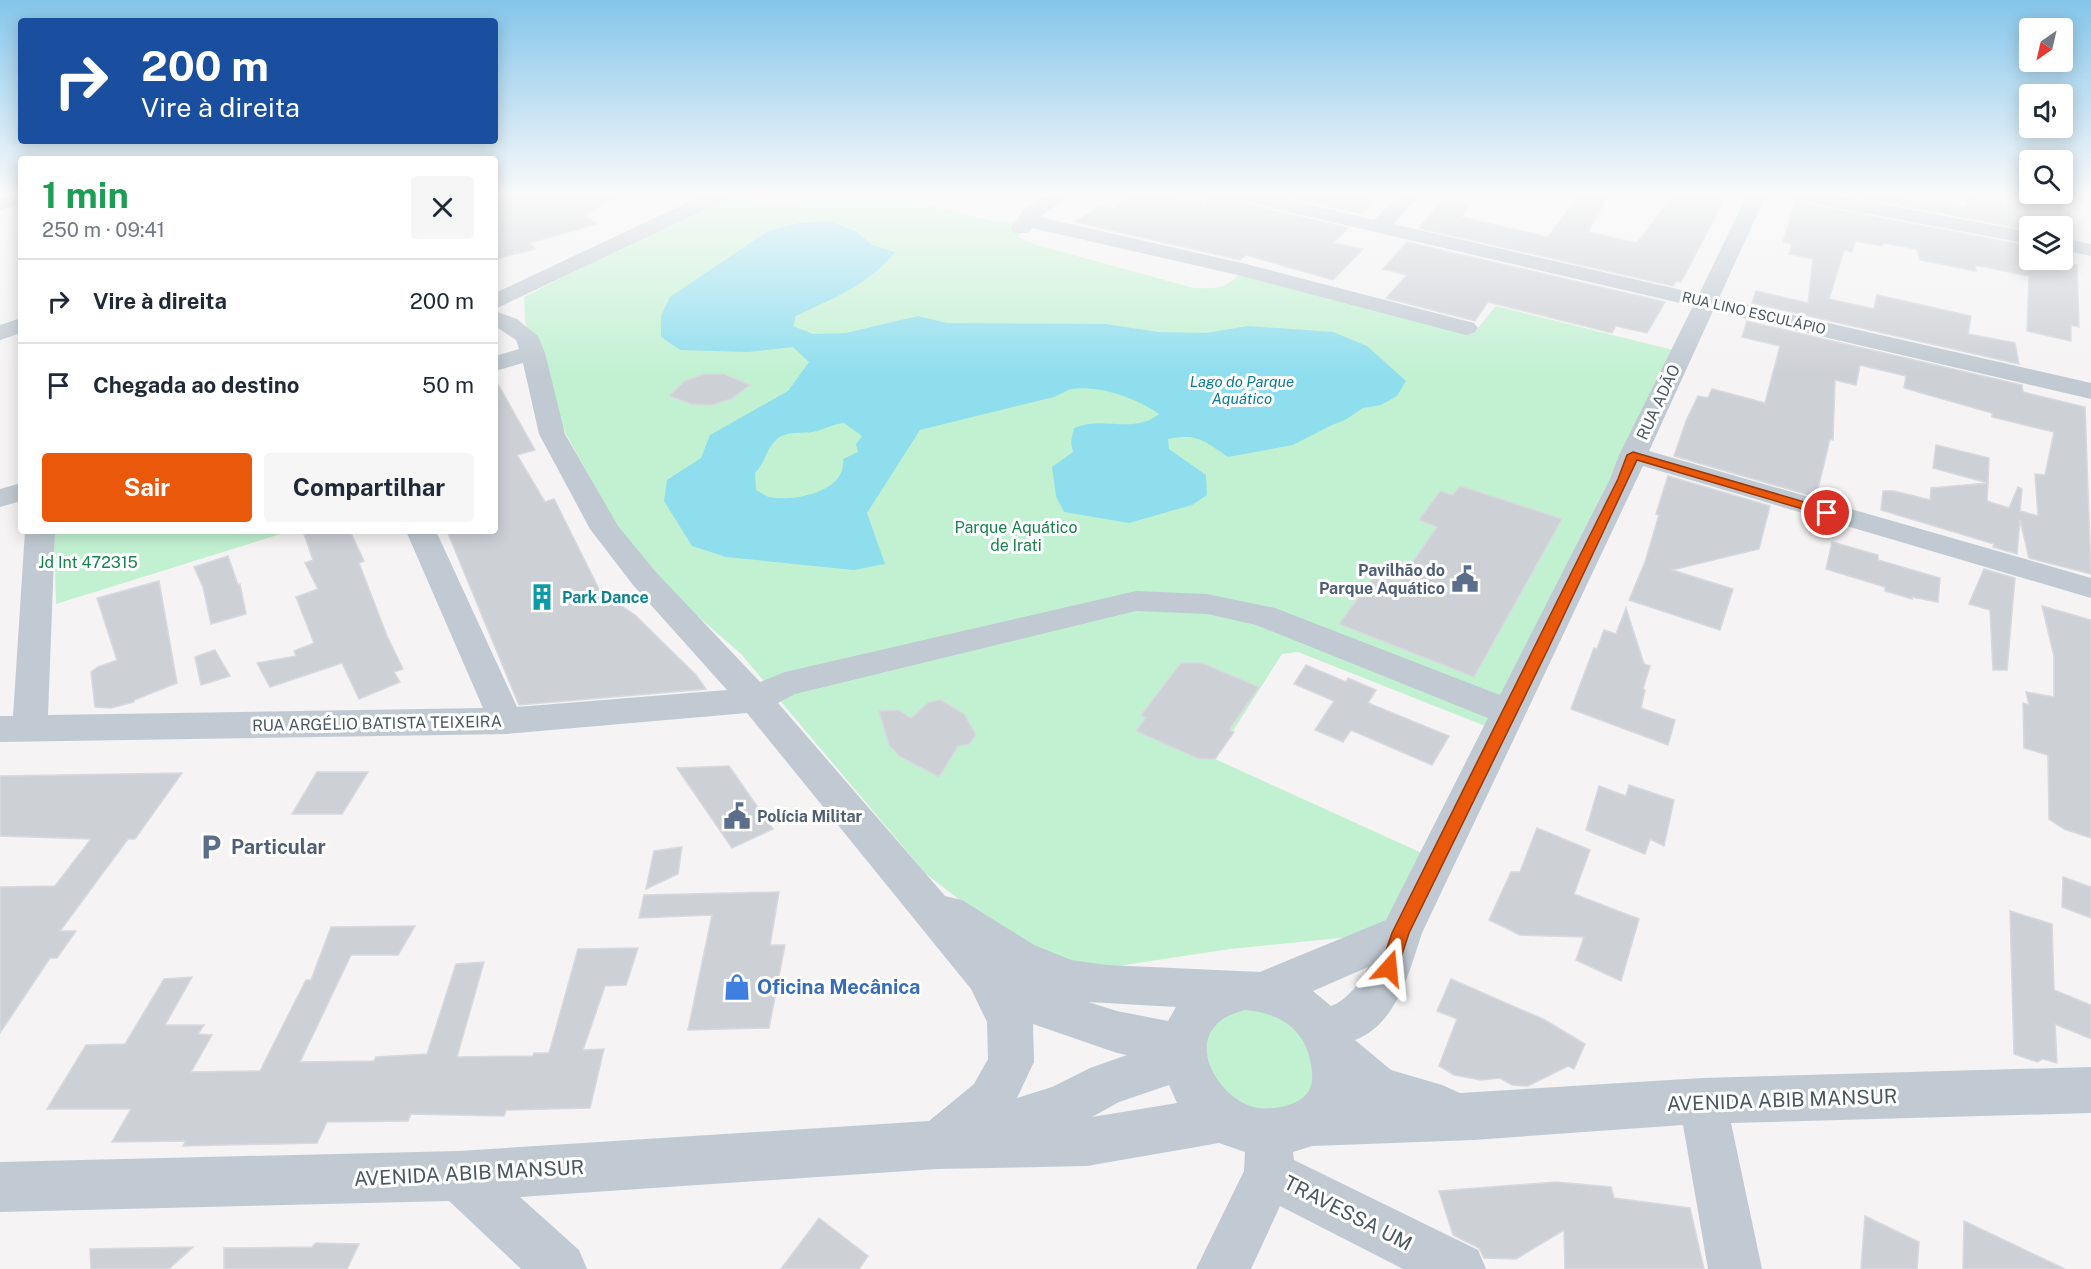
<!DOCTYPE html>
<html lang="pt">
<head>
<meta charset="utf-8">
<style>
	body { margin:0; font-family:"Public Sans",sans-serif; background:#f6f6f7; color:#1f2937; height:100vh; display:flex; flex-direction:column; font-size:22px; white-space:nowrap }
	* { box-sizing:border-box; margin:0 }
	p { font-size:20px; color:#747a83 }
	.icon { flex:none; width:33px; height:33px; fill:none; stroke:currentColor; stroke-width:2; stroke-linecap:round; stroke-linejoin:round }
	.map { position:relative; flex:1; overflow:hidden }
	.drawer { position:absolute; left:18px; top:156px; width:480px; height:378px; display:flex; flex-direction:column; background:#fff; border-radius:6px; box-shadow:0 3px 15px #0003 }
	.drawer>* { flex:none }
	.hud { position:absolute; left:18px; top:18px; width:480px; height:126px; border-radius:6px; box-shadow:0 3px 15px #0003; background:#1a4fa0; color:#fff; overflow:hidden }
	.needle { width:39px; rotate:214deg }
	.buttons { position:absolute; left:2019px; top:18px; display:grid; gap:12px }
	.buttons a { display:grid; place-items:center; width:54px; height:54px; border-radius:6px; background:#fff; box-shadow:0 3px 15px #0003; font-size:30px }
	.pin { position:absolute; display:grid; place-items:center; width:51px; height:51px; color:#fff; margin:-26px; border:3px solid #fff; border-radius:50%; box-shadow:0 2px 6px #0007 }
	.me { position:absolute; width:66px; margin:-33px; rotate:18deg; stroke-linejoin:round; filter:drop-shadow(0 0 4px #0008) }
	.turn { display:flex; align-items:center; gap:21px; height:126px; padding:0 24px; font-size:27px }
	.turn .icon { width:78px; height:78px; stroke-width:2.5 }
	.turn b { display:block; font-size:42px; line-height:51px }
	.round { display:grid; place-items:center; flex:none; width:63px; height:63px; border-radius:6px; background:#f6f6f7 }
	.summary { display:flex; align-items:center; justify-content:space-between; height:102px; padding:0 24px }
	h1 { font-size:36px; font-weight:700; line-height:45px; color:#1e9e55 }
	.primary-button { display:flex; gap:12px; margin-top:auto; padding:12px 24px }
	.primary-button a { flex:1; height:69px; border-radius:6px; background:#ea580c; color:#fff; font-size:24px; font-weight:700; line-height:69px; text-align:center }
	.primary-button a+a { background:#f6f6f7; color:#1f2937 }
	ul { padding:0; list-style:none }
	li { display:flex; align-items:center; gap:18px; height:84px; padding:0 24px; border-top:2px solid #e0e1e3 }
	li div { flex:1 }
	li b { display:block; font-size:22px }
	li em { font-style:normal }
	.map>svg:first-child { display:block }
</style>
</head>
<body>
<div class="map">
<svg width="2091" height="1269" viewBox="0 0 2091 1269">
	<rect width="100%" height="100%" fill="#f5f3f3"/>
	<g fill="#c2f1d2">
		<path d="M808,195H940L927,204L991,221L1010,222L1029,216L1021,225L1019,237L1033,244L1194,288C1216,289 1224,289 1240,274L1473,334L1496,306L1681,352L1498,731L1298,652L1282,654L1215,759L1435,859L1399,932L1230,949L1111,967L1068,964L1007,936L926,874L741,654L661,584L617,527L566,434L525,321L524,297L715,198L744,199L784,206Z"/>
		<path d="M54,531H286L287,532L56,604Z"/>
		<path d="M1249,998L1324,1048L1305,1106L1251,1112L1217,1091L1201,1035Z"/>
	</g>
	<path fill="#8fdeee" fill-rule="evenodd" d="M829,221L857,232L872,245L895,252C869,285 833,298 796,316L793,326L813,334L846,333L918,316L947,323L1106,324L1158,332L1206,333L1248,326L1333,332L1367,346L1406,381L1397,396L1381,405L1363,408L1345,420L1332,425L1293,445L1228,457C1204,441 1198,433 1168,439L1169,449L1206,475L1207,495L1192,505L1129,523L1064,512L1056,496L1052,467L1073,452L1071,442L1074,428C1104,415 1132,435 1159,414C1136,398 1100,385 1072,389C1066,390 1060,395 1054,397L920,430L867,513L885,564L854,570L726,557L692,546L664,501L667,480L701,458L710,435L788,391L809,362L793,347L748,352L680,350L661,337V316L670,297L768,231L799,223ZM844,423L862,436L856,444L858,452L843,459C847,492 793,502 769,497C765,496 760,492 756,490L755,473C765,463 766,450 775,441C786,429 803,435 817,431C826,428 834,424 844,423Z"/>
	<g fill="#cdd0d5" stroke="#d7d9de" stroke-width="1.5">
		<path d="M495,195H624L583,214L597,224L530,243L535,249L495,259Z"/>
		<path d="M1132,195H1165L1206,205L1207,195H1231L1234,201L1241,203L1348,228L1333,243L1363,249L1333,280L1246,255L1240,260L1075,222L1100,206L1112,209Z"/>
		<path d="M1281,195H1350L1374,200L1361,214Z"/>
		<path d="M1579,195H1609L1588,232L1637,243L1673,195H1727L1681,282L1676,281L1673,286L1419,228L1443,199L1470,205L1461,217L1548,237Z"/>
		<path d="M1847,195H1879L1934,203V200L1965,207L1967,197L2014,206L2013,202L2031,205L2030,196L2063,202V210L2070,212V237L2062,236V226H2030V230Z"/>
		<path d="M1795,202L2030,246V260H2062V252L2071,254L2072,264L2077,265L2079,327L2071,325V341L2027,331L2029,276L1975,265L1976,271L1920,260L1917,249L1883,243L1882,246L1855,241L1852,252L1844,250L1829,299L1874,309L1877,295L1971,316L1968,334L2015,343L2019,364L1752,303L1756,291L1808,303L1813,259L1789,254L1792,244L1783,242Z"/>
		<path d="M1407,242L1665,302L1647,333L1616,326L1612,333L1488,302L1475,321L1386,298L1407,275L1383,269Z"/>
		<path d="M1747,321L2022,385L2023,392L2085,407L2091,574L2029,558L2020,520L2017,554L1993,547L1994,544L1881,510L1883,491H1894L1930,500L1931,488L1988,483L1987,501L2009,508L2018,487L2022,489L2020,511L2038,516L2035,474L2045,475L2054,432L1992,417V413L1904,388L1906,376L1860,365L1856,385L1835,380L1833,440L1830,439L1816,497L1674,456L1686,421L1698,396L1708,398L1712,389L1765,403L1780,346L1742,337Z"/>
		<path d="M704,374H724L750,385L731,399L712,405L691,404L669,396L685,381Z"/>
		<path d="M495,379L535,450L517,455L545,502L554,499L600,591L635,615L696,675L706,689L519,705L447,531H495Z"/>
		<path d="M1936,445L1989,458L1988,483L1933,468Z"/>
		<path d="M1668,476L1770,506L1759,549L1672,570L1733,589L1720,630L1629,600L1645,562L1659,515L1656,514Z"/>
		<path d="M1460,486L1562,519L1474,677L1339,624L1375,575L1398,583L1437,527L1419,520L1440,491L1453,495Z"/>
		<path d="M303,531H350L364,561L359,563L387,636L403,669L394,672L400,682L359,699L342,663L270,687L257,663L296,656L294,651L314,643L296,597L318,589L305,563L313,560Z"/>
		<path d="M1832,542L1878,555V560L1940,578L1938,602L1912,597V599L1885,591V587L1826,569Z"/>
		<path d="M228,556L238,585L240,584L246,614L211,624L203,587L194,567Z"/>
		<path d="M1984,569L2015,578L2007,670H1993L1990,610L1969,604Z"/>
		<path d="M159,581L177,683L134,700V702L111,708L95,707L91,672L98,667L117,660L97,598Z"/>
		<path d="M2042,606L2091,620V838L2064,829L2049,819L2048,755L2024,748L2023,703L2029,705L2026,692L2054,697V656Z"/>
		<path d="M1626,608L1644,664L1650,666L1643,689L1645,690L1641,708L1675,720L1668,745L1571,709L1594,648L1597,649L1604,630L1616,634Z"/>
		<path d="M215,650L230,676L201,685L195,657Z"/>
		<path d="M1181,663H1202L1259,687L1229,730L1234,732L1215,759H1199L1136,731L1146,718L1141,715Z"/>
		<path d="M1306,665L1346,682L1348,678L1376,690L1368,703L1449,736L1432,765L1351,730L1343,742L1315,730L1334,701L1294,684Z"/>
		<path d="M941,700L964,714L976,735L969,744L958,746L939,777L899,756L894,750L889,745L879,711L898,710L911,718L929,702Z"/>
		<path d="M729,766L773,829L732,848L677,768Z"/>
		<path d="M317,772H368L342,814H292Z"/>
		<path d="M182,773L135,839H128L60,931H76L57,958H50L0,1033V887L55,886L91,839L0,836V776Z"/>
		<path d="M1629,785L1674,800L1664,846L1650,839L1645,854L1586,830L1599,786L1626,796Z"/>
		<path d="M1537,828L1590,850L1574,894L1639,919L1621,981L1576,960L1584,937L1520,935L1489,920L1511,872H1520Z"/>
		<path d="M682,847L678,874L646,889L654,851Z"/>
		<path d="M2063,877L2091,887V918L2062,907Z"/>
		<path d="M779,892L770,945H785L769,1028L688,1030L712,915L639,918L644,895Z"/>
		<path d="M2010,911L2052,924L2054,990L2091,1005V1039L2055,1024L2057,1063L2043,1059L2037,1062L2014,1054Z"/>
		<path d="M415,926L398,955H351L300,1062L374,1061L376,1057L427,1054L456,964L484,962L457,1057L533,1056L534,1053H549L578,949L638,948L626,985L605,986L583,1050L604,1049L590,1108L506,1110L504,1116L411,1114L408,1121L327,1122L317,1143L183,1146L186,1141L112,1142L131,1109H47L86,1045L125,1044L164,979L192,977L165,1025H204L198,1034L212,1035L191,1072L260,1071L306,980H311L331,927Z"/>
		<path d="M1451,979L1545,1020L1585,1044L1574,1069L1568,1066L1528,1086L1512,1085L1500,1078L1481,1080L1454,1075L1439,1066L1457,1019L1437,1011Z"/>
		<path d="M1556,1182L1611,1187L1614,1198L1690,1208L1704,1269H1565L1564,1230L1516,1259L1484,1258L1479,1248L1453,1235L1439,1191Z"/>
		<path d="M1865,1216L1919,1242L1917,1269H1861Z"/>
		<path d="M819,1218L868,1256L859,1269H781Z"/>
		<path d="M1964,1221L2065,1269H1963Z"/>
		<path d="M316,1243L359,1244L347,1269H224V1248L312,1247Z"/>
		<path d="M193,1247L169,1269H91L90,1249Z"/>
	</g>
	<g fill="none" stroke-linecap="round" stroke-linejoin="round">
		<g fill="#c1cad2" fill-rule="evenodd">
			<path d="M9,195H21V204L0,210V198Z"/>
			<path d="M704,195H729L727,199L495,309V293Z"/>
			<path d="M1048,195H1071L1039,217L1246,264L1474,323L1478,328L1474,333L1466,335L1242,276L1032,228L1028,233H1014L1011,229L1023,210Z"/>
			<path d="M1233,195H1269L1374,220L1400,195H1420L1393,224L1699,294L1747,195H1766L1719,298L2091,383V399L1713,311L1649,451L2091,578V598L1643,466L1422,933C1409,972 1397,1024 1355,1040L1391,1070L1442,1085L1460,1093L1702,1078L2091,1067V1113L1731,1123L1762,1269H1708L1683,1125L1473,1140L1312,1146L1293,1152L1294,1160L1478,1250L1486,1269H1403L1280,1206L1251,1269H1196L1244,1171L1245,1152L1219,1143L1087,1166L937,1169L520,1197L579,1250L587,1269H521L449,1201L0,1212V1162L459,1151L929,1121L974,1084L988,1059L987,1022L971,989L747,713L506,734L0,742V716H13L25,531H55L48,715L483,708L406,531H436L517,707L727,690L633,585L590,529L539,434L523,363L495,371V356L519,349L516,340L495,326V311L517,319L538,336L545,353L565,434L618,526L655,571L760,682L785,672L1136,591L1207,594L1275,608L1500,695L1610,479L1619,455L1693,306L1242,201L1235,199ZM1136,611L1207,614L1256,625L1488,718L1386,920L1260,972L1107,965L1071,960L1034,945L962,900L945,896L778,703L795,694ZM1368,967C1363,980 1345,1002 1331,1006L1313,991ZM1088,1002L1176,1007L1168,1021L1117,1011ZM1244,1010C1278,1012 1306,1029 1311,1065C1313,1074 1313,1085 1308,1092C1302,1100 1295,1103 1285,1106C1272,1109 1257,1110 1245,1104C1216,1090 1188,1043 1223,1019C1228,1015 1237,1013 1244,1010ZM1033,1024L1117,1053L1127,1055L1090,1068L1052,1087L1017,1098L1034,1062ZM1169,1085L1177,1103L1092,1117L1119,1102Z"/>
			<path d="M1791,195H1833L2030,232V244L1800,201L1793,199Z"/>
			<path d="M2062,238L2091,244V256L2062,250Z"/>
			<path d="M21,318V333L0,340V325Z"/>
			<path d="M21,483V501L0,507V489Z"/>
		</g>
	</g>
	<linearGradient id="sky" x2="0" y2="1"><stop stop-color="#84c5ea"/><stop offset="0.52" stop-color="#fafafa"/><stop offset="1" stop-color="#fafafa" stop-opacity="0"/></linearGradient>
	<rect width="2091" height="373" fill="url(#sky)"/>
	<path fill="#ea580c" stroke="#983908" stroke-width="1.5" d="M1633,452L1832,510L1833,513L1827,516L1823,515L1637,460L1548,649L1409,933L1396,973L1389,975L1383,973L1380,968L1392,933L1618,479L1627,455Z"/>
	<defs>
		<symbol id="civic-bare" viewBox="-9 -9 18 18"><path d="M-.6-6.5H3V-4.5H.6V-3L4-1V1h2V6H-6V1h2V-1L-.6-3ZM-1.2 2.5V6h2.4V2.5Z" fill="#5c6f8a" stroke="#fff" stroke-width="2.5" paint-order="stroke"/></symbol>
		<symbol id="building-bare" viewBox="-9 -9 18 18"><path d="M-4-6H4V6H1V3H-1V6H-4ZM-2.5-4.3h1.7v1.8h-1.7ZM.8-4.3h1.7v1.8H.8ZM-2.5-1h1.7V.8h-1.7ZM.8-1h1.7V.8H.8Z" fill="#0f9aa8" stroke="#fff" stroke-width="2.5" paint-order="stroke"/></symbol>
		<symbol id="parking-bare" viewBox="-9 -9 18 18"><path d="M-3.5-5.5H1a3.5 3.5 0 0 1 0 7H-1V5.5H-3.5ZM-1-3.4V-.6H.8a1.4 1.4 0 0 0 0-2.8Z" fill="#5c6f8a" stroke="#fff" stroke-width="2.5" paint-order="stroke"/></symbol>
		<symbol id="shop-bare" viewBox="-9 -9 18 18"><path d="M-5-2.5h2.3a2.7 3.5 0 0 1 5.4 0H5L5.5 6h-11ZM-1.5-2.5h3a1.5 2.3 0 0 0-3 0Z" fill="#3f7fe0" stroke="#fff" stroke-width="2.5" paint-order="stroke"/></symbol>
	</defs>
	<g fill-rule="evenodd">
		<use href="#civic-bare" x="1446" y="560" width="38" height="38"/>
		<use href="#building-bare" x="523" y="578" width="38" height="38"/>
		<use href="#civic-bare" x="718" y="797" width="38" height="38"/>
		<use href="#parking-bare" x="192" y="828" width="38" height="38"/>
		<use href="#shop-bare" x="718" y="968" width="38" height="38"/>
	</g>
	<g text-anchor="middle" stroke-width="6" stroke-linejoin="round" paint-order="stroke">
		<g font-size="14" fill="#4a5761" stroke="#fff">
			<text transform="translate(1754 313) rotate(13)" y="5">RUA LINO ESCULÁPIO</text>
		</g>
		<g font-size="15" font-style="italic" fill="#0c7b92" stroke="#fff">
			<text x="1242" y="387">Lago do Parque<tspan x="1242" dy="17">Aquático</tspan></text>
		</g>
		<g font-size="16" fill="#4a5761" stroke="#fff">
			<text transform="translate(1658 402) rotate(-65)" y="6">RUA ADÃO</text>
			<text transform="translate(377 723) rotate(-1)" y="6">RUA ARGÉLIO BATISTA TEIXEIRA</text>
		</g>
		<g font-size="16" fill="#17854a" stroke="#fff">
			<text x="1016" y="533">Parque Aquático<tspan x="1016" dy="18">de Irati</tspan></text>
			<text x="88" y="568">Jd Int 472315</text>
		</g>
		<g font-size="16" font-weight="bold" fill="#4e5e75" stroke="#fff" text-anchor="end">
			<text x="1445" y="576">Pavilhão do<tspan x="1445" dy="18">Parque Aquático</tspan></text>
			<text x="757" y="822" text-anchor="start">Polícia Militar</text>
		</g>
		<g font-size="16" font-weight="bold" fill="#0d838f" stroke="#fff" text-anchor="start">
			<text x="562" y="603">Park Dance</text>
		</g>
		<g font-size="20" font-weight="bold" fill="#4e5e75" stroke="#fff" text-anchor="start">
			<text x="231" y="854">Particular</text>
		</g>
		<g font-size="20" font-weight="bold" fill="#366cbe" stroke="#fff" text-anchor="start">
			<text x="757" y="994">Oficina Mecânica</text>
		</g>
		<g font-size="20" fill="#4a5761" stroke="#fff">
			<text transform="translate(1782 1100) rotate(-2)" y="7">AVENIDA ABIB MANSUR</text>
			<text transform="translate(469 1173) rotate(-3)" y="7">AVENIDA ABIB MANSUR</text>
			<text transform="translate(1348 1213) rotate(27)" y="7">TRAVESSA UM</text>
		</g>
	</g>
</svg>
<div class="buttons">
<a><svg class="needle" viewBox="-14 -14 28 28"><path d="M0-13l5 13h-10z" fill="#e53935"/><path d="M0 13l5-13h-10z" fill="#747a83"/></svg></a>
<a><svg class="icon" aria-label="sound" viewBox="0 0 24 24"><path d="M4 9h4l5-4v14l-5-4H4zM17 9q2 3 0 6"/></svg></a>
<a><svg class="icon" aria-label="search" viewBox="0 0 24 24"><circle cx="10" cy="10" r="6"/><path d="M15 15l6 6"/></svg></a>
<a><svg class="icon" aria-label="layers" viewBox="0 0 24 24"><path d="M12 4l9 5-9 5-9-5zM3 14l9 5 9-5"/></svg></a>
</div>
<div class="pin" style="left:1827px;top:513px;background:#d93025"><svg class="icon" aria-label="arrive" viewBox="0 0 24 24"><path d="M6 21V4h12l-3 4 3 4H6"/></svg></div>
<svg class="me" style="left:1389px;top:968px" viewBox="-20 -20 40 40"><path d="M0-17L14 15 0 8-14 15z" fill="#ea580c" stroke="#fff" stroke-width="4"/></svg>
<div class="hud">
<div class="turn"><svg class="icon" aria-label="right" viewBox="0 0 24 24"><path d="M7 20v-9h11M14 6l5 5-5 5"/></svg><div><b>200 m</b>Vire à direita</div></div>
</div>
<section class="drawer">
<div class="summary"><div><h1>1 min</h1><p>250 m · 09:41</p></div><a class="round"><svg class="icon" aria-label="close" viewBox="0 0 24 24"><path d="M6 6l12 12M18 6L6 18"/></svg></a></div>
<ul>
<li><svg class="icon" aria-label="right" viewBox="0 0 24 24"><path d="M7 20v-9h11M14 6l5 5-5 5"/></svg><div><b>Vire à direita</b></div><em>200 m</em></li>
<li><svg class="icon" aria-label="arrive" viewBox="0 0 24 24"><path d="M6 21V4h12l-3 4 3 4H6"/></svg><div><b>Chegada ao destino</b></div><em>50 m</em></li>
</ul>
<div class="primary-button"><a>Sair</a><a>Compartilhar</a></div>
</section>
</div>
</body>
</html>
